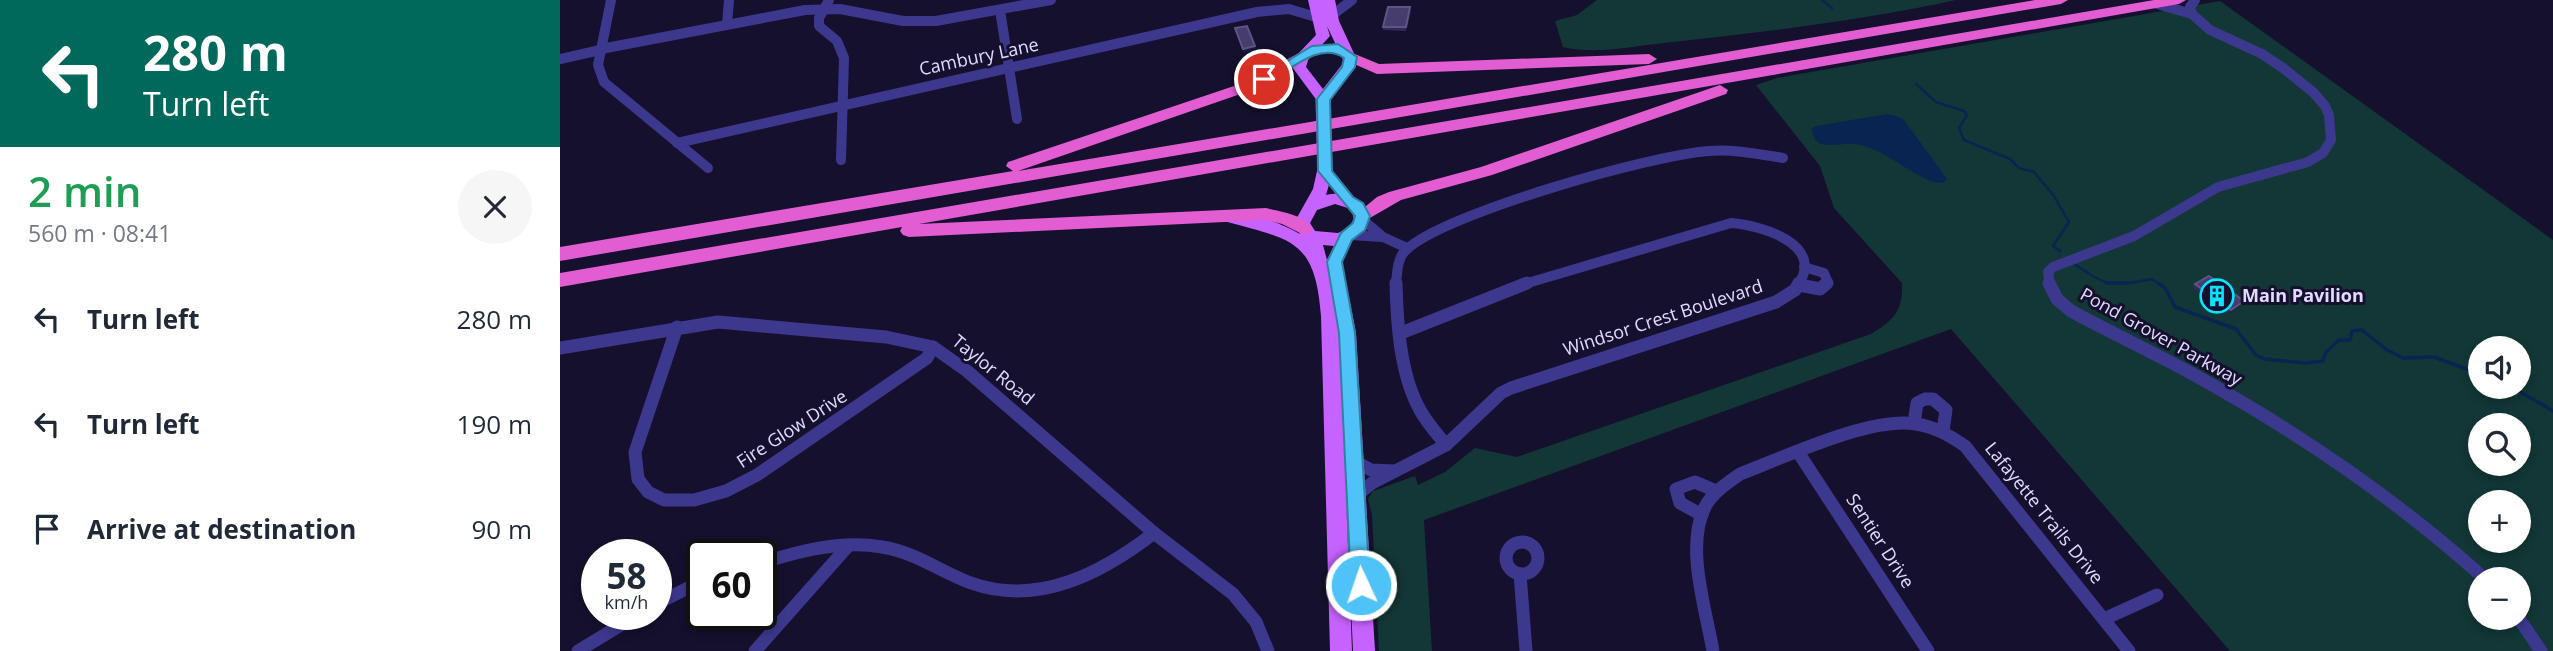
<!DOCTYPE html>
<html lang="en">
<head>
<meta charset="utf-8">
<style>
	body { margin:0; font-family:"Open Sans",sans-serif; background:#f6f6f7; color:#1f2937; height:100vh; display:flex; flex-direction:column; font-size:26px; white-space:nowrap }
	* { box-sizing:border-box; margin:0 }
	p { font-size:23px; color:#747a83 }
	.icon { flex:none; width:38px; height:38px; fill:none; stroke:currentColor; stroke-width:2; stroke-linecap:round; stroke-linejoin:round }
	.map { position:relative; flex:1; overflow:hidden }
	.details { display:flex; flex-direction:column; background:#fff; width:560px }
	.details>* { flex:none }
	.banner { background:#00695c; color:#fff; overflow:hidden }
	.buttons { position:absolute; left:1908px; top:336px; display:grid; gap:14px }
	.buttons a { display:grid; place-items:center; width:63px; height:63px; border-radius:50%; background:#fff; box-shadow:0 4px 10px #0003; font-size:35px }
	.speed { position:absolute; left:21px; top:539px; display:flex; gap:14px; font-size:35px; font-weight:700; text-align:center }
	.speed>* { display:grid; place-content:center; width:91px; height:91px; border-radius:50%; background:#fff; box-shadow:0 4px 10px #0003; line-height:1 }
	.speed small { font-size:18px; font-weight:400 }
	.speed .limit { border:4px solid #111; border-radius:10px; background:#fff; color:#111 }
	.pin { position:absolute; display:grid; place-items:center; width:60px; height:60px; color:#fff; margin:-30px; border:4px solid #fff; border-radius:50%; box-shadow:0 2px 7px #0007 }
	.me { position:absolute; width:77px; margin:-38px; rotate:357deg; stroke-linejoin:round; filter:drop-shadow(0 0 5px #0008) }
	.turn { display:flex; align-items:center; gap:24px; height:147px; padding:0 28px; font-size:32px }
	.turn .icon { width:91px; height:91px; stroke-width:2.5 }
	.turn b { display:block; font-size:49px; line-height:60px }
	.round { display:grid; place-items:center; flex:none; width:74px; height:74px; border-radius:37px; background:#f6f6f7 }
	.summary { display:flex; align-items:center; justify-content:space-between; height:119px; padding:0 28px }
	h1 { font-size:42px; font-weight:600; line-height:52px; color:#1e9e55 }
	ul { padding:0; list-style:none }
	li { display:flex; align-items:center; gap:21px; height:105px; padding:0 28px }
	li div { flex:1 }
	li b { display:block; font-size:26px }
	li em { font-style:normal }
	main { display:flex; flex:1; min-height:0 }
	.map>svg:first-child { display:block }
</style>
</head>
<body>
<main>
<section class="details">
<div class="banner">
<div class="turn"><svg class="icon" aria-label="left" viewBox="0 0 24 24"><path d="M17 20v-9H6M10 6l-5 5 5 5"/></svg><div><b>280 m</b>Turn left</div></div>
</div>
<div class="summary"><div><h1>2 min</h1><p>560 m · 08:41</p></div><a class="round"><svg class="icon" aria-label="close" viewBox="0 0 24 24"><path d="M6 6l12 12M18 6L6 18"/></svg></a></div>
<ul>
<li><svg class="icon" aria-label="left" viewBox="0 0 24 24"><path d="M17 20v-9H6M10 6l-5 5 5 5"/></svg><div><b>Turn left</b></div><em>280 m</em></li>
<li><svg class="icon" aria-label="left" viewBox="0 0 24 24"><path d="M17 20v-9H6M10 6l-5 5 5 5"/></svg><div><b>Turn left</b></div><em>190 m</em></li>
<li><svg class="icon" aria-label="arrive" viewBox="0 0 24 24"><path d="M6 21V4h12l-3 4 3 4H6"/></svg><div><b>Arrive at destination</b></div><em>90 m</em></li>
</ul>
</section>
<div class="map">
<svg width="1993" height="651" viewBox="0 0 1993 651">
	<rect width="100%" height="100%" fill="#15102d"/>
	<g fill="#123736" fill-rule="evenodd">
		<path d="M1037,0H1396C1300,21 1203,32 1104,43C1073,46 1034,55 1003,47L995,21L1017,15Z"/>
		<path d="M1660,1L1993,240V651H1670L1391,329L864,520L872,651H819L812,515L808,499L813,491L855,476L858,485L885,472L915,448L957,457L1311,334C1334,320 1343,311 1342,283L1274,208L1260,166L1196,85L1217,78ZM1920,348H1958V387H1920ZM1920,425H1958V464H1920ZM1920,502H1958V541H1920ZM1920,579H1958V618H1920Z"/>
	</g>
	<path fill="#0a2452" d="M1327,114L1337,116L1344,120L1387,179L1383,183L1373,182C1347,172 1323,148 1295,144C1278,142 1253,154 1252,128L1256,126Z"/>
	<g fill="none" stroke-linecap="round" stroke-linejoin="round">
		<g stroke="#0a2452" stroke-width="2.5">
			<path d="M1262,0L1272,8"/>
			<path d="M1356,84L1376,102L1404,111L1407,115L1399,128L1404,140L1450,159L1459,168L1474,172L1494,196L1509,222L1493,246L1500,251"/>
			<path d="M1513,263C1548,287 1550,287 1592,279L1601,285"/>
		</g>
		<g stroke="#0a2452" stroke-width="3.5">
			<path d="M1546,283H1568"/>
			<path d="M1598,283L1605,288L1615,307L1676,329L1696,355L1704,359L1745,363L1763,361L1766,352L1779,340H1790L1792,331L1802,330L1827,350L1843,358L1874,357L1920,374"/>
			<path d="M1952,387L1993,411"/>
		</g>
		<g stroke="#3c388e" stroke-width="10">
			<path d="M51,0L38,65L44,82L148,168"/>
			<path d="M269,0L259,18V26L277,41L284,58L281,160"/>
			<path d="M440,10L457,119"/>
			<path d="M1632,14L1630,7L1635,0"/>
			<path d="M771,16L792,0"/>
			<path d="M167,24L169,0"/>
			<path d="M41,49L245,10L280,9L343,21H376L491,0"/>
			<path d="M0,59L40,50"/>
			<path d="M117,143L697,12L729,9L759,18"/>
			<path d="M802,219L823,237L847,248"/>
			<path d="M790,235L822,237"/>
			<path d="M1244,267L1264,273L1268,283L1265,285"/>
			<path d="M836,285C837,274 837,258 846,250C885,213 1092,155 1149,151C1174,149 1198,154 1223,158"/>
			<path d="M961,285L1171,223C1200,225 1266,244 1238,285"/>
			<path d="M1490,285L1488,272L1493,267L1574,236L1658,187L1748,162L1763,153L1771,140L1769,115L1765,106L1754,93L1723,68L1702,54L1650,30L1632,14L1597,4"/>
		</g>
		<g stroke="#3c388e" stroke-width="13">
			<path d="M836,283C837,324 840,374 860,410C867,423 877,434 886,445"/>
			<path d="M1489,283L1497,299L1511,311C1550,332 1590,351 1629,372C1735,430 1835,498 1925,579"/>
			<path d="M1239,285L1260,289L1267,283"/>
			<path d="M117,327L75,452L78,479L88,492L104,500H134L166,491L197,475L367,358L373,347"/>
			<path d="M841,333L967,283"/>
			<path d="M0,348L158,322L326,337L373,347L407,371L594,533L673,594L696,622L708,651"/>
			<path d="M1354,423L1357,403L1365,399H1373L1386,410L1383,431"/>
			<path d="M1238,452L1368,651"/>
			<path d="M794,461L811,470L835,471"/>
			<path d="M796,496L812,483L886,445L941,393L951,388L1216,302L1235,290L1239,283"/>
			<path d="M1142,515L1120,503L1116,489L1135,482L1156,491"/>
			<circle cx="962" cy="558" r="16"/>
			<path d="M201,563C240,551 281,540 322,547C355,552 381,572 411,583C478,607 542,573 594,533"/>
			<path d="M960,574L966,651"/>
			<path d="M96,604L142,581"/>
			<path d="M1958,617L1981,651"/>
			<path d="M1544,619L1597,595"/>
			<path d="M18,651L79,614"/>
			<path d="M195,651L289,545"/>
			<path d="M1153,651C1146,610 1125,546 1145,507C1152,493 1167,483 1180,474C1225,457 1311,416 1356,424C1375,427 1389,435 1405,446L1569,651"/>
		</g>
		<g fill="#c662ff" fill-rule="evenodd">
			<path d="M748,0H775L779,21L798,62L768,102H758L732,67L736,56L756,35ZM767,26L784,62L763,89L746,67L748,60L770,36Z"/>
			<path d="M765,166L773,171L766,195C789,190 803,197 810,219L804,230L792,241L782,262L796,333L815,651H793L786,494L792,651H770L761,316C755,238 731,240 664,221L662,217L670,211C695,215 718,221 740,234L734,223L753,189L757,171ZM775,204L791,209L794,219L788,228L778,233L755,231L750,223L757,210ZM763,245L774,246L767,260Z"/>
		</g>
		<g fill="#e25cd2" fill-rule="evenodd">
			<path d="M1475,0H1508L1501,4L0,261V247L453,171L446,166L448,162L680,84L743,51L748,53L751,56L748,59L692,90L458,171Z"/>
			<path d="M1594,0H1626L1619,4L359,224L706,208C722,212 743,214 753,229L750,233L744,235L722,224L706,220L349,237L343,235L340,231L342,227L0,287V273Z"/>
			<path d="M790,52L819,64L1089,54L1097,59L1089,64L817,74L785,60L782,57Z"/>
			<path d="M1160,85L1168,90L1166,94L932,175L841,200L803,222L794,216L817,197L829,192L921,167Z"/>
		</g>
		<path stroke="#c662ff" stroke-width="15" d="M763,99L765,171"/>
	</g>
	<g fill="#33285b">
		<path d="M851,11L846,31L823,30V27Z"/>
		<path d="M1635,284L1681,305L1668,314L1633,288Z"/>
	</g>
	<g fill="#1f1741">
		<path d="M850,7L851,11L846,31V27Z"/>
		<path d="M695,46L696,50L684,53L683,49Z"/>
		<path d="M1684,301L1681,305L1668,314L1671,310Z"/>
	</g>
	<g fill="#463c6d" stroke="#5e5584" stroke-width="2">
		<path d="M828,7H850L846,27H823Z"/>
		<path d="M687,26L695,46L683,49L675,28Z"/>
		<path d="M1649,276L1684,301L1671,310L1635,284Z"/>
	</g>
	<path fill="#4fc3f7" stroke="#337fa1" stroke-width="2" d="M778,44L797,57L795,67L770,100L772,171L793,197L803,203L810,216L805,230L792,240L782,262L795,333L810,585L807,591L801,594L794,591L791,585L779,333L767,262L781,233L793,223L795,216L758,171L757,99L782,67L784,58C760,41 730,70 709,82H699L698,79L752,46Z"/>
	<defs>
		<symbol id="building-ring" viewBox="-11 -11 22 22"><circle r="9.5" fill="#15102d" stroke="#07e4ff" stroke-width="1.5"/><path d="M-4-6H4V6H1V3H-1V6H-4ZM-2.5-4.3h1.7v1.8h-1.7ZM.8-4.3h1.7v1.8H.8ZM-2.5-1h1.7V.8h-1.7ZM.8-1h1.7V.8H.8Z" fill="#07e4ff"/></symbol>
	</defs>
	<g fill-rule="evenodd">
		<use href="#building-ring" x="1638" y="277" width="38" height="38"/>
	</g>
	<g text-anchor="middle" stroke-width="6" stroke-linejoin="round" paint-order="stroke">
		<g font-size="18" fill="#e0dbff" stroke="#15102d">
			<text transform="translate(419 57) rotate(-12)" y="6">Cambury Lane</text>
			<text transform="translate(1103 318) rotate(-18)" y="6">Windsor Crest Boulevard</text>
			<text transform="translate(1601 337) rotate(29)" y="6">Pond Grover Parkway</text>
			<text transform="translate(433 370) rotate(39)" y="6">Taylor Road</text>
			<text transform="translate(232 429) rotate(-33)" y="6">Fire Glow Drive</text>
			<text transform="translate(1484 513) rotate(51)" y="6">Lafayette Trails Drive</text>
			<text transform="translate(1320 541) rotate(57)" y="6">Sentier Drive</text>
		</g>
		<g font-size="18" font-weight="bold" fill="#e0dbff" stroke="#15102d" text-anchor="start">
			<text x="1682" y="302">Main Pavilion</text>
		</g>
	</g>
</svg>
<div class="buttons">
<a><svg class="icon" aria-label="sound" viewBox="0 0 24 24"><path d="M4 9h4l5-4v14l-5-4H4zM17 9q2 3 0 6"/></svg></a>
<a><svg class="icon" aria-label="search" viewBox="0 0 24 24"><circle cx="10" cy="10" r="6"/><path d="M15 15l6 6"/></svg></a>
<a>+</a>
<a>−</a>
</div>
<div class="speed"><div>58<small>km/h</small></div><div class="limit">60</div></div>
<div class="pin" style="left:704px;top:79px;background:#d93025"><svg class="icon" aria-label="arrive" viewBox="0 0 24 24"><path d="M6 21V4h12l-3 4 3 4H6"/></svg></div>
<svg class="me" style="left:801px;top:585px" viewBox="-20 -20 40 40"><circle r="17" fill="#4fc3f7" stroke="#fff" stroke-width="3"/><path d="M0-11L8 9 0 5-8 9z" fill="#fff"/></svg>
</div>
</main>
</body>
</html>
